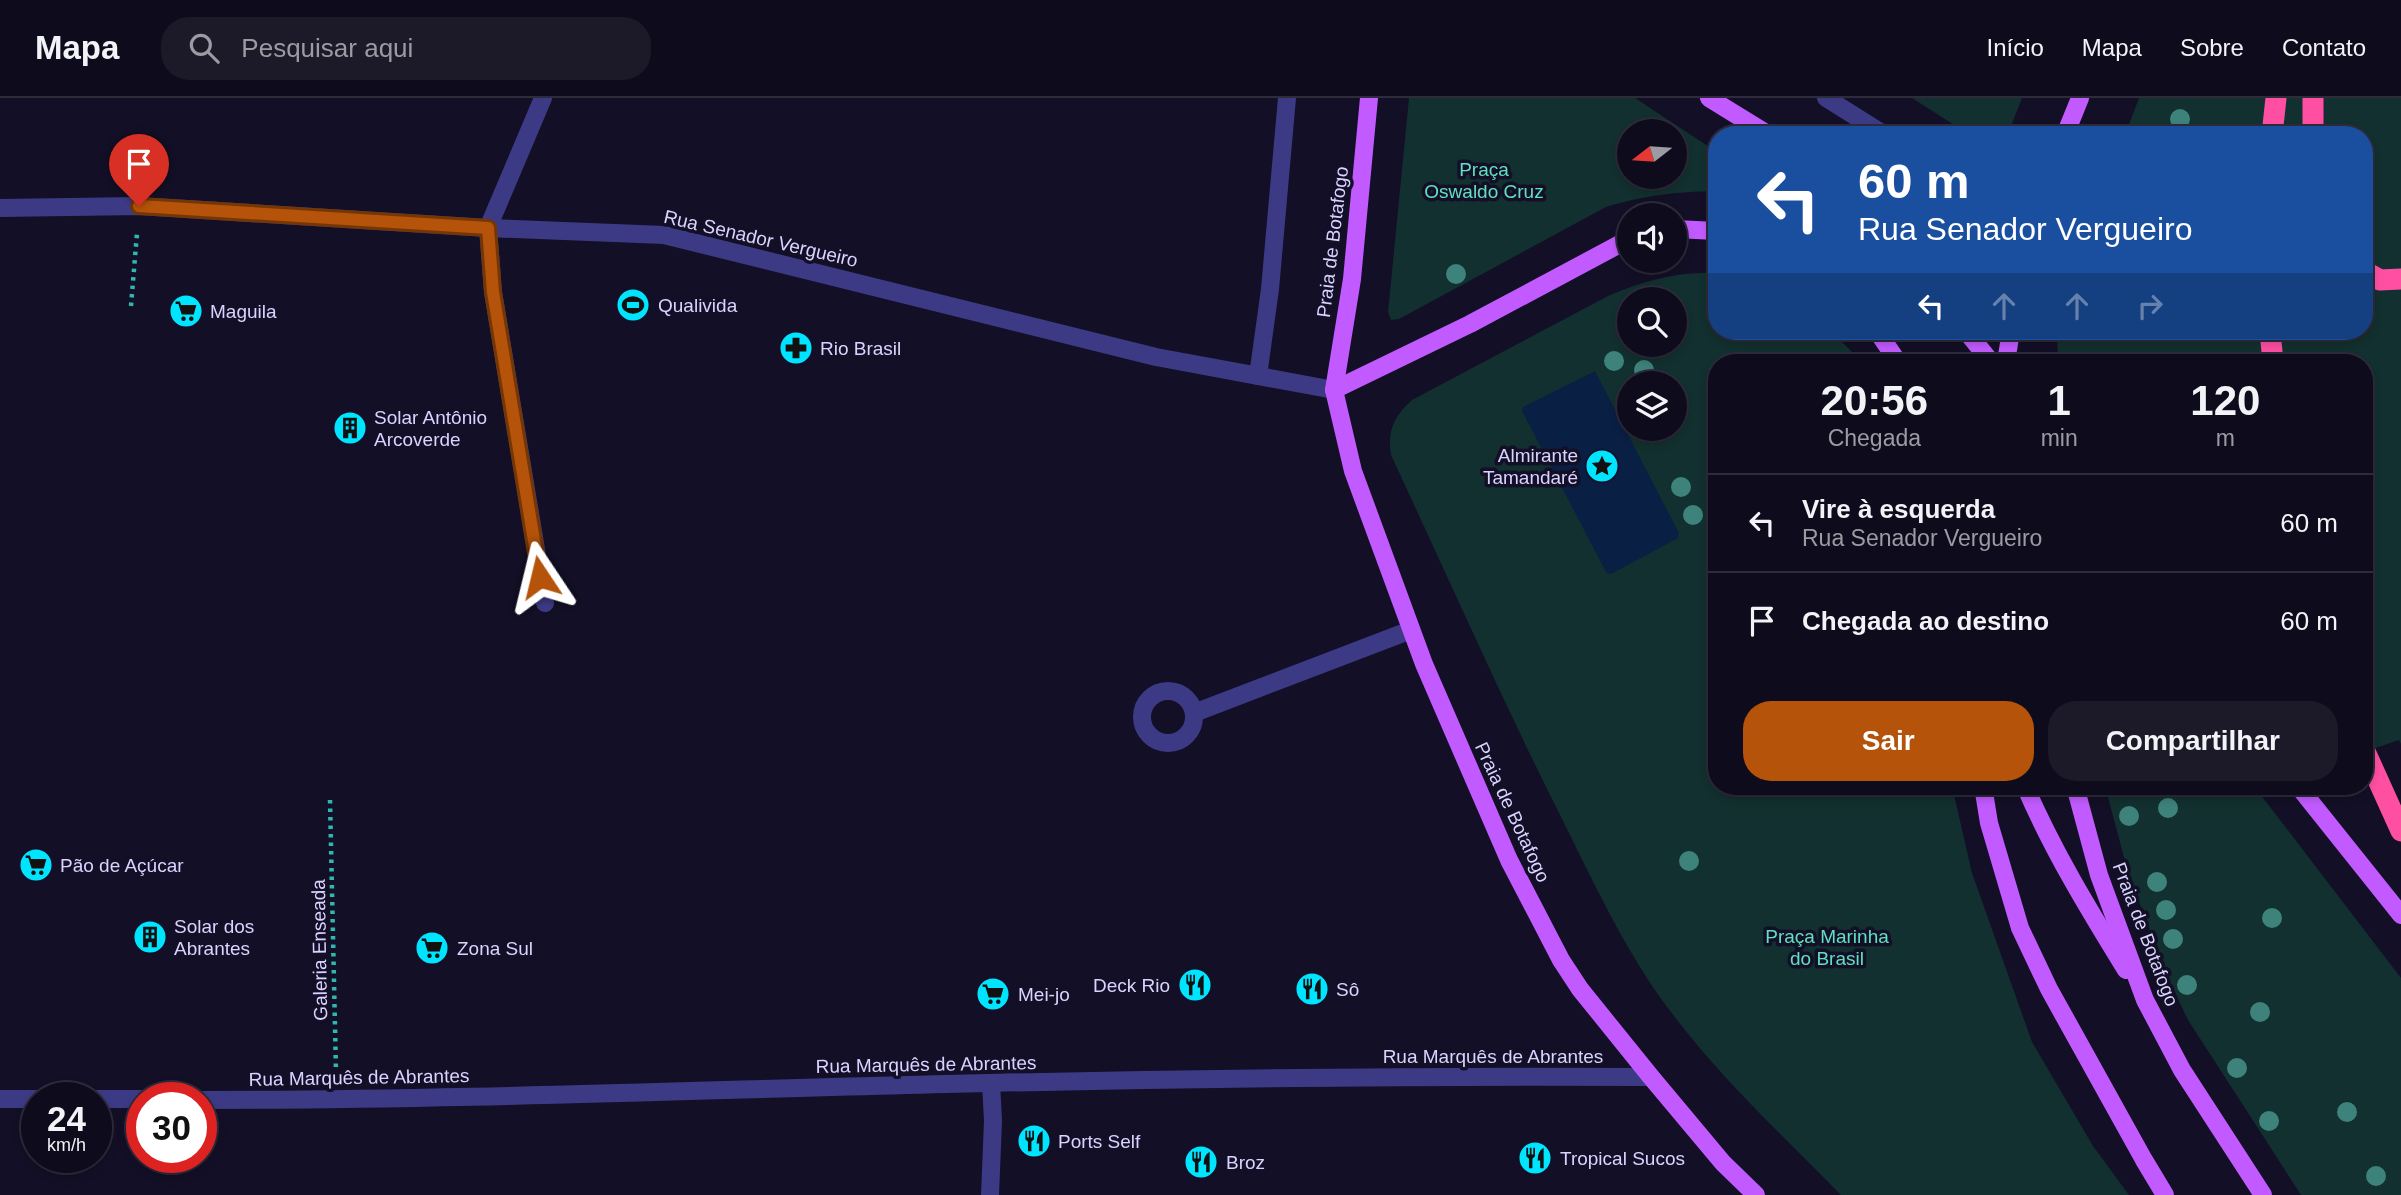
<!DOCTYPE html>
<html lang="pt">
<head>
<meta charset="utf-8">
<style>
	body { margin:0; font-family:Arial,sans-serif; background:#1c1929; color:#f1f3f6; height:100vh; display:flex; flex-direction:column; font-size:26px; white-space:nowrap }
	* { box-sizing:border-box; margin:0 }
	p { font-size:23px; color:#9b9ba3 }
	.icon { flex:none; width:38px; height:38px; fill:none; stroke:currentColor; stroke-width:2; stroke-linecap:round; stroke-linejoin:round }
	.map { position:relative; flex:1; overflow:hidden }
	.sheet { position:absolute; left:1708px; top:256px; width:665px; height:441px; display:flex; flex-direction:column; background:#0e0b1c; border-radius:28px; box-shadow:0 4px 10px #0003,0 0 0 2px #2e2b3b }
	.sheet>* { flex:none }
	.banner { position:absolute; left:1708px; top:28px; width:665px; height:214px; border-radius:28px; box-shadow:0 4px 10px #0003,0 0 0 2px #2e2b3b; background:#1a4fa0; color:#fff; overflow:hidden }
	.needle { width:46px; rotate:253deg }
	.controls { position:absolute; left:1617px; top:21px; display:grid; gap:14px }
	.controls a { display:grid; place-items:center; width:70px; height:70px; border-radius:50%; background:#0e0b1c; box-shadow:0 4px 10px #0003,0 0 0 2px #2e2b3b; font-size:35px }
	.speed { position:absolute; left:21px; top:984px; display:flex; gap:14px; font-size:35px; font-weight:700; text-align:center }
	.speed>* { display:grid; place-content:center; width:91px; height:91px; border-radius:50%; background:#0e0b1c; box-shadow:0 4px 10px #0003,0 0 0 2px #2e2b3b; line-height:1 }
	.speed small { font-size:18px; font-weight:400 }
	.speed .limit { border:10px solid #d22; background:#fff; color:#111 }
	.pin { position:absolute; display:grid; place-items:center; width:60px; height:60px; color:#fff; margin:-72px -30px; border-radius:50% 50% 50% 0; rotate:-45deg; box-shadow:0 0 7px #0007 }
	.pin .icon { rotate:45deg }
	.me { position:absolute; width:77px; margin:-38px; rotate:350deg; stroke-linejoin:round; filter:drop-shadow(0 0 5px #0008) }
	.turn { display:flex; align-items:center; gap:24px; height:147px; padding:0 35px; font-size:32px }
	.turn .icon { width:91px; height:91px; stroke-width:2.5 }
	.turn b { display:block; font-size:49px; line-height:60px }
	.lanes { display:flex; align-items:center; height:66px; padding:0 35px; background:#0003; justify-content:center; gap:35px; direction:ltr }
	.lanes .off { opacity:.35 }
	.eta { display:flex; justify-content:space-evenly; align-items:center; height:119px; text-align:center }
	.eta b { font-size:42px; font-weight:800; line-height:49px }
	.button { display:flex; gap:14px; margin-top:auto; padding:14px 35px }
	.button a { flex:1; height:80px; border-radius:28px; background:#b45309; color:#fff; font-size:28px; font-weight:800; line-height:80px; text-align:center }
	.button a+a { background:#1c1929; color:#f1f3f6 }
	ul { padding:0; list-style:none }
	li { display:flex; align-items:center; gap:21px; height:98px; padding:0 35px; border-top:2px solid #2e2b3b }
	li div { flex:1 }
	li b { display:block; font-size:26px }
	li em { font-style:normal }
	header { display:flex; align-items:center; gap:42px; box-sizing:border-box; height:98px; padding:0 35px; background:#0e0b1c; border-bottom:2px solid #2e2b3b }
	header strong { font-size:33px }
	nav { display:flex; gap:38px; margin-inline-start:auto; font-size:24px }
	.search { width:490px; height:63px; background:#1c1929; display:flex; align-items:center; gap:18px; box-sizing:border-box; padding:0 24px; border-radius:28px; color:#9b9ba3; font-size:26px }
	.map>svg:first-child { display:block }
</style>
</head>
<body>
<header>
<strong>Mapa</strong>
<div class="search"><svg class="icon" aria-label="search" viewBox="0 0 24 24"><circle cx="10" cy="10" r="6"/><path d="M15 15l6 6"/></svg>Pesquisar aqui</div>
<nav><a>Início</a><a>Mapa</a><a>Sobre</a><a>Contato</a></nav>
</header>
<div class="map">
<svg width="2401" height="1097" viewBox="0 0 2401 1097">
	<rect width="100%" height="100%" fill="#130f26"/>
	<g fill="#12302f" fill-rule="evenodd">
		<path d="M1409,0H1635L1717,54V93C1675,94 1646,97 1606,109L1399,221L1391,222L1388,214L1391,184ZM1629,33H1675V79H1629Z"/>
		<path d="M1912,0H2022L2011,28L2001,37H1970Z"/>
		<path d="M2139,0H2401V646L2399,642L2364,654V264H2058L2057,233H2364V37H2125Z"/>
		<path d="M1717,175V233H1831L1862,264H1717V688H1952L1972,775L2032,944L2093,1048L2129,1097H1841C1779,1034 1714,974 1662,902C1622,846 1593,783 1562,721C1502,602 1448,479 1391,357C1387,333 1394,318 1412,302L1608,198C1644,183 1677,173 1717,175ZM1629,201H1675V247H1629ZM1629,285H1675V331H1629Z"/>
		<path d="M2105,688H2254L2401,880V1097H2301L2188,922L2170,884L2129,778Z"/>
	</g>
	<path fill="#0a1f44" d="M1595,273L1679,435L1678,440L1611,476L1606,474L1522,313L1523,309Z"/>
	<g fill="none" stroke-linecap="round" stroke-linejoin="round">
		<g stroke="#2fb8b0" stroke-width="4.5" stroke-dasharray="3.5 5" stroke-linecap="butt">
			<path d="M131,208L137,135"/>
			<path d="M330,702L336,974"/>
		</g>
		<g stroke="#3d3a85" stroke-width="18">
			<path d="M543,0L488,130L493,194L545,505"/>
			<path d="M1826,0L1885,37"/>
			<path d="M0,110L139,108L488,130L664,137L1156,259L1334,292"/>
			<path d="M1258,278L1270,191L1287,0"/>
			<circle cx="1168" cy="619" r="26"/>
			<path d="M1194,615L1411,532"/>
			<path d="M0,1001H37"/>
			<path d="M96,1001H142"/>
			<path d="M201,1002C464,1002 726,991 988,985C1209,980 1430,978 1651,979"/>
			<path d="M990,1097L993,1023L991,985"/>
		</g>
		<g stroke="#c25bff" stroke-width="18">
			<path d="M1369,0L1352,181L1334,292L1353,373L1424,566L1509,762L1561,862L1580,891L1651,979L1723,1065L1756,1097"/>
			<path d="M1709,0L1769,37"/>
			<path d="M2065,37L2080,0"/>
			<path d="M1675,131L1717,133"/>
			<path d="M1877,233L1898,264"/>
			<path d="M1966,233L1991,264"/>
			<path d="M2006,264L2011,233"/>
			<path d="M1334,292L1470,226L1618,147L1629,144"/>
			<path d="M1983,688L1989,725L2020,830L2049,891L2144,1062L2165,1097"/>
			<path d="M2025,688C2053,753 2089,812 2126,872"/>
			<path d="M2075,688L2099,777L2145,902L2182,972L2263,1097"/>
			<path d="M2298,688L2401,817"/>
		</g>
		<g stroke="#ff4fa3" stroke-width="21">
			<path d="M2272,37L2276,0"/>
			<path d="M2313,37V0"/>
			<path d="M2364,173L2380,182L2401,181"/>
			<path d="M2270,233L2273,264"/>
			<path d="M2364,651L2401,733"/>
		</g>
	</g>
	<g fill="#3d827b">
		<circle cx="2180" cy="21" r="10"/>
		<circle cx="1456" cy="176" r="10"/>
		<circle cx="1614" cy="263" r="10"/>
		<circle cx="1644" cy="272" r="10"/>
		<circle cx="1681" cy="389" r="10"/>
		<circle cx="1693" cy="417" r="10"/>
		<circle cx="2168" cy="710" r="10"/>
		<circle cx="2129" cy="718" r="10"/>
		<circle cx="1689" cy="763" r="10"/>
		<circle cx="2157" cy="784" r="10"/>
		<circle cx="2166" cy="812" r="10"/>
		<circle cx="2272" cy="820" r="10"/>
		<circle cx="2173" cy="841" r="10"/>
		<circle cx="2187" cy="887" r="10"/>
		<circle cx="2260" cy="914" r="10"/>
		<circle cx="2237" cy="970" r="10"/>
		<circle cx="2347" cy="1014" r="10"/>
		<circle cx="2269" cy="1023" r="10"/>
		<circle cx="2376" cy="1078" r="10"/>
	</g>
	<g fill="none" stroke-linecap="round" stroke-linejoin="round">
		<defs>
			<path id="route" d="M139,108L488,130L493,194L540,479"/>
		</defs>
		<use href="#route" stroke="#753606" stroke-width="18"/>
		<use href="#route" stroke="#b45309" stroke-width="12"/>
	</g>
	<defs>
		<symbol id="stadium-disc" viewBox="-11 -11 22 22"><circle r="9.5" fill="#00e5ff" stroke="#130f26"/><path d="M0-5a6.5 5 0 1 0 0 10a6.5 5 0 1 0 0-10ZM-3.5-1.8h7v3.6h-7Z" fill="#111"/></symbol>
		<symbol id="supermarket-disc" viewBox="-11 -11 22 22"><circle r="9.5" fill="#00e5ff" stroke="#130f26"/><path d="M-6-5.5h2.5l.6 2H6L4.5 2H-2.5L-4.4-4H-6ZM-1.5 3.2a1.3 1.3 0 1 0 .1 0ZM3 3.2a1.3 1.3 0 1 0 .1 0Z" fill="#111"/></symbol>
		<symbol id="pharmacy-disc" viewBox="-11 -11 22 22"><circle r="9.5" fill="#00e5ff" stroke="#130f26"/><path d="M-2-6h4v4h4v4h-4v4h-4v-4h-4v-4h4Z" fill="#111"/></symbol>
		<symbol id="building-disc" viewBox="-11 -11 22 22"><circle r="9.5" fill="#00e5ff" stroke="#130f26"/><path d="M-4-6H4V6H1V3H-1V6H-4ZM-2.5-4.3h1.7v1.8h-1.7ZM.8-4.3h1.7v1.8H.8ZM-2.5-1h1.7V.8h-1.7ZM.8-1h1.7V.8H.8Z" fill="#111"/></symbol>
		<symbol id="sight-disc" viewBox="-11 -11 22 22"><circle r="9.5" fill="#00e5ff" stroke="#130f26"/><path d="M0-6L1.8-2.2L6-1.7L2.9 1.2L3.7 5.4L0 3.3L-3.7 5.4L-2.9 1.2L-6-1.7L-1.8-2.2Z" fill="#111"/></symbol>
		<symbol id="restaurant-disc" viewBox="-11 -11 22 22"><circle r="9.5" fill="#00e5ff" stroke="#130f26"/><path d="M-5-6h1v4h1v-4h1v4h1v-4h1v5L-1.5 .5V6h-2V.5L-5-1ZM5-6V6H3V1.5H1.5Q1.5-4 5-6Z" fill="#111"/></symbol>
	</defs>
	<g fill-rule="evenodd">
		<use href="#stadium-disc" x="614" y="188" width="38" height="38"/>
		<use href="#supermarket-disc" x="167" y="194" width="38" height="38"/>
		<use href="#pharmacy-disc" x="777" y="231" width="38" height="38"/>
		<use href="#building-disc" x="331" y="311" width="38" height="38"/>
		<use href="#sight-disc" x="1583" y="349" width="38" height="38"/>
		<use href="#supermarket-disc" x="17" y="748" width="38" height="38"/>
		<use href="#building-disc" x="131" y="820" width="38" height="38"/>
		<use href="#supermarket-disc" x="413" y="831" width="38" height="38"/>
		<use href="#restaurant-disc" x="1176" y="868" width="38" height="38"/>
		<use href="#restaurant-disc" x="1293" y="872" width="38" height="38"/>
		<use href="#supermarket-disc" x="974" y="877" width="38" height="38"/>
		<use href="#restaurant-disc" x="1015" y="1024" width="38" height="38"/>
		<use href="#restaurant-disc" x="1516" y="1041" width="38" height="38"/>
		<use href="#restaurant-disc" x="1182" y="1045" width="38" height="38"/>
	</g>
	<g text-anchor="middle" stroke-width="7" stroke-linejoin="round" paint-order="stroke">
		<g font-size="19" fill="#5fe0c0" stroke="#130f26">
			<text x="1484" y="78">Praça<tspan x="1484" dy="22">Oswaldo Cruz</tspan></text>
			<text x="1827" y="845">Praça Marinha<tspan x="1827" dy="22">do Brasil</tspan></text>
		</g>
		<g font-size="19" fill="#d9d4ff" stroke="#130f26">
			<text transform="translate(761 140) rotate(13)" y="7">Rua Senador Vergueiro</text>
			<text transform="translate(1332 144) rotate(-83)" y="7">Praia de Botafogo</text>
			<text transform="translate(1513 714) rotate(65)" y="7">Praia de Botafogo</text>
			<text transform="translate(2146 836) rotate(69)" y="7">Praia de Botafogo</text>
			<text transform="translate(319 852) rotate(-91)" y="7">Galeria Enseada</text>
			<text x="1493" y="965">Rua Marquês de Abrantes</text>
			<text transform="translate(926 966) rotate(-1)" y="7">Rua Marquês de Abrantes</text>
			<text transform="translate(359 979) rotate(-1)" y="7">Rua Marquês de Abrantes</text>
		</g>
		<g font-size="19" fill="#d9d4ff" stroke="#130f26" text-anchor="start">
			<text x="658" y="214">Qualivida</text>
			<text x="210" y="220">Maguila</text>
			<text x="820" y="257">Rio Brasil</text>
			<text x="374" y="326">Solar Antônio<tspan x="374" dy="22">Arcoverde</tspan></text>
			<text x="1578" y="364" text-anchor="end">Almirante<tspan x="1578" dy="22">Tamandaré</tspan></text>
			<text x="60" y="774">Pão de Açúcar</text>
			<text x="174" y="835">Solar dos<tspan x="174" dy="22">Abrantes</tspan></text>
			<text x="457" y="857">Zona Sul</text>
			<text x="1170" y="894" text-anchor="end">Deck Rio</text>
			<text x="1336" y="898">Sô</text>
			<text x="1018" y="903">Mei-jo</text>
			<text x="1058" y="1050">Ports Self</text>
			<text x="1560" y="1067">Tropical Sucos</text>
			<text x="1226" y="1071">Broz</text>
		</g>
	</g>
</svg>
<div class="controls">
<a><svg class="needle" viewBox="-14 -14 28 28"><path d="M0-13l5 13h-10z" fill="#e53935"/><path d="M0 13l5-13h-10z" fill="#9b9ba3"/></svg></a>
<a><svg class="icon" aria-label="sound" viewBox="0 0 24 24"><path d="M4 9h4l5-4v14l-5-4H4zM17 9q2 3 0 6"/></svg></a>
<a><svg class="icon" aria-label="search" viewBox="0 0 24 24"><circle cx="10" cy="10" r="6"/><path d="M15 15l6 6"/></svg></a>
<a><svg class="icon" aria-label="layers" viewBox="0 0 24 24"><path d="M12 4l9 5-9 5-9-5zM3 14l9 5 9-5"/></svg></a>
</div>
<div class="speed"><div>24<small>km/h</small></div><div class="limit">30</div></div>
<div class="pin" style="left:139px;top:108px;background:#d93025"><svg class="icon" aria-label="arrive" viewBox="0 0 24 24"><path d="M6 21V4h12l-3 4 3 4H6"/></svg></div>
<svg class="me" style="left:540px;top:479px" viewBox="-20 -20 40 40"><path d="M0-17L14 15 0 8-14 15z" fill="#b45309" stroke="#fff" stroke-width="4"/></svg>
<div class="banner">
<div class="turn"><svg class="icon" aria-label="left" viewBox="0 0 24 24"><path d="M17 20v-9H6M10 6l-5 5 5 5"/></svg><div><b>60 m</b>Rua Senador Vergueiro</div></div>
<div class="lanes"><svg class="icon" aria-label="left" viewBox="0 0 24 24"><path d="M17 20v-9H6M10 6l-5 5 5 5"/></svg><svg class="icon off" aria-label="ahead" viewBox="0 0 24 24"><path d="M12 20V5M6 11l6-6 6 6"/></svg><svg class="icon off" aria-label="ahead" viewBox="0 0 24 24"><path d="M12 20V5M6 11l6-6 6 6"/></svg><svg class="icon off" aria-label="right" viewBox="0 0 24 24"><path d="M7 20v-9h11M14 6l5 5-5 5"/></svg></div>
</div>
<section class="sheet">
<div class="eta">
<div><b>20:56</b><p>Chegada</p></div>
<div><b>1</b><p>min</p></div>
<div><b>120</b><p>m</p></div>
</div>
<ul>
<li><svg class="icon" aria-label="left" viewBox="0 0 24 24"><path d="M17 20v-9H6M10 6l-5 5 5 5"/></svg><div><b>Vire à esquerda</b><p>Rua Senador Vergueiro</p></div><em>60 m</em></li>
<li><svg class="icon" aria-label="arrive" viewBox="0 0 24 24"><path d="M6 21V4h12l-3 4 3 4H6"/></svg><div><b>Chegada ao destino</b></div><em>60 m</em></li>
</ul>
<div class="button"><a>Sair</a><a>Compartilhar</a></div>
</section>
</div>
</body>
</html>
